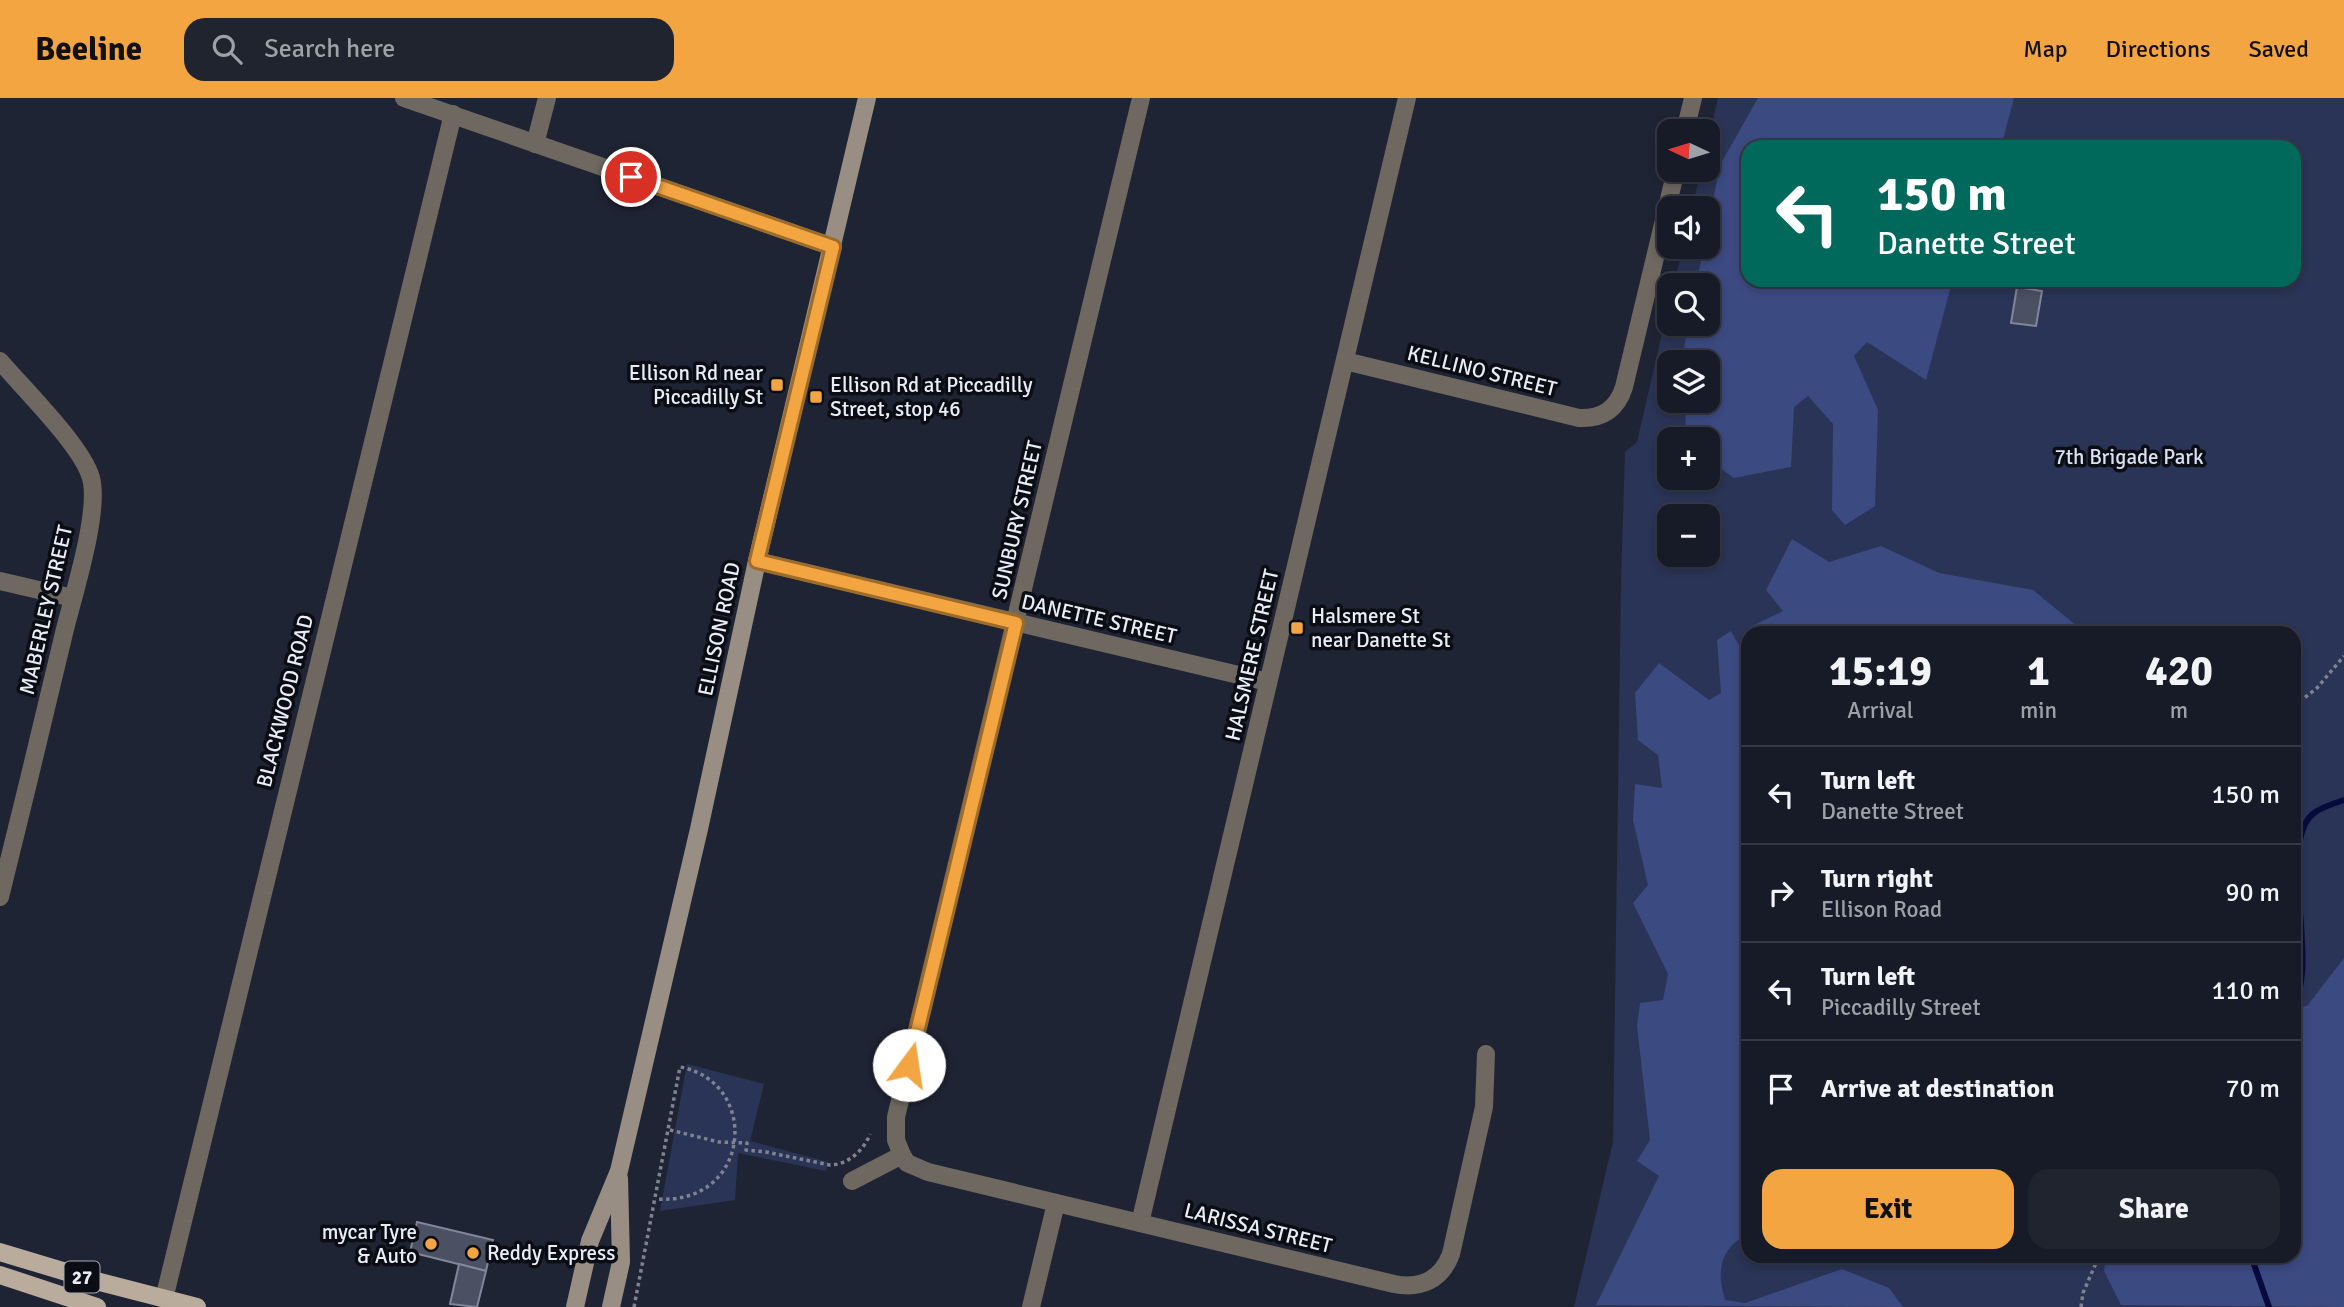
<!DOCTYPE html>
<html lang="en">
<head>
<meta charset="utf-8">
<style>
	body { margin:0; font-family:Signika,sans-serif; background:#20242f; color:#f1f3f6; height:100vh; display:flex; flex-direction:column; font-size:26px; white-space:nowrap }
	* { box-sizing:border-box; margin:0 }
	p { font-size:23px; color:#9ea1a7 }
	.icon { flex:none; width:38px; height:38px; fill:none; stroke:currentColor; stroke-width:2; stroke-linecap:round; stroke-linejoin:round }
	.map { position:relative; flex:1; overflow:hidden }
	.panel { position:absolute; left:1741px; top:528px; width:560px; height:637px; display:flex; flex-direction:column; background:#171b27; border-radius:21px; box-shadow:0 4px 10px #0003,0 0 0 2px #363944 }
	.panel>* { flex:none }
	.top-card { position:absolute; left:1741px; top:42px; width:560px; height:147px; border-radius:21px; box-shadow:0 4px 10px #0003,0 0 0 2px #363944; background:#00695c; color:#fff; overflow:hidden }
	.needle { width:46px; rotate:274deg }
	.fabs { position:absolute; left:1657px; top:21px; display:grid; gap:14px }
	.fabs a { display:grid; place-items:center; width:63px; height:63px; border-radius:14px; background:#171b27; box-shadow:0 4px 10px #0003,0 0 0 2px #363944; font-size:35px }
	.pin { position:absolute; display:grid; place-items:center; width:60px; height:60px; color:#fff; margin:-30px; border:4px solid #fff; border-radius:50%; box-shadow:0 2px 7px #0007 }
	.me { position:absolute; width:77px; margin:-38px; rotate:14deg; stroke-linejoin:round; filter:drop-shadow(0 0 5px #0008) }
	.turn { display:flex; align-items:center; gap:24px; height:147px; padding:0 21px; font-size:32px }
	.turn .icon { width:91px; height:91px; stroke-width:2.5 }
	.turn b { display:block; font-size:49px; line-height:60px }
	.eta { display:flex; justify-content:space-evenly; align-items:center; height:119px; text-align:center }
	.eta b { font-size:42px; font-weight:800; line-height:49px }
	.button { display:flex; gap:14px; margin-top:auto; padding:14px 21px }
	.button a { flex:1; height:80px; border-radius:21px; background:#f2a541; color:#111; font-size:28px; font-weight:800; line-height:80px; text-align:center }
	.button a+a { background:#20242f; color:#f1f3f6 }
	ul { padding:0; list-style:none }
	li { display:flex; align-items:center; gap:21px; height:98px; padding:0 21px; border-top:2px solid #363944 }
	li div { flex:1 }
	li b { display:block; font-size:26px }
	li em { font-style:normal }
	header { display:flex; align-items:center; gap:42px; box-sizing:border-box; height:98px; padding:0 35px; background:#f2a541; color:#111 }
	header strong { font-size:33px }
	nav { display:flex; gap:38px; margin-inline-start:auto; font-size:24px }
	.search { width:490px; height:63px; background:#20242f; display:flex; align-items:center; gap:18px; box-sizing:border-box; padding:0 24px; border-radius:21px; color:#9ea1a7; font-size:26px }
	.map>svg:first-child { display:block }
</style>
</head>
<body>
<header>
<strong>Beeline</strong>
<div class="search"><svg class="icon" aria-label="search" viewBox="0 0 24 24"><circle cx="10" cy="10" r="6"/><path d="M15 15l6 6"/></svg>Search here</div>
<nav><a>Map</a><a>Directions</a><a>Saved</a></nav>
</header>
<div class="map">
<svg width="2344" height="1209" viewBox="0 0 2344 1209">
	<rect width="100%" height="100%" fill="#1f2434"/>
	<g fill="#2a3456" fill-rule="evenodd">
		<path d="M1718,0H2344V1209H1574L1613,1044L1621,484L1625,354L1637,344L1669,205L1670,226H1708V187H1674L1683,149H1708V110H1692L1701,72H1708V43ZM1748,49H2294V182H1748ZM1670,264H1708V303H1670ZM1670,341H1708V380H1670ZM1670,418H1708V457H1670ZM1748,536H2294V1158H1748Z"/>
		<path d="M687,966L764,986L750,1043L828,1064L826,1073L738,1055L735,1102L660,1113Z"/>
	</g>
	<g fill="#3c4a82">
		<path d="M1758,0H2014L2001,49H1748V182H1935L1951,188L1926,282L1867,244L1854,258L1878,312L1875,408L1845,427L1832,412L1833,326L1808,298L1794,309L1791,369L1734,380L1708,361V341H1686L1685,303H1708V264H1684V250L1688,226H1708V187H1696L1704,149H1708V127L1720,67Z"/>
		<path d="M1792,441L1829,464L1881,448L1939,475L2033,492L2078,529L2082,535L1748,536V1116L1739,1117L1748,1129V1136C1720,1150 1716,1173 1725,1202L1745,1205L1842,1171L1889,1190L1903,1209L1596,1207L1659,1078L1637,1063L1650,1042L1637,928L1640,905L1663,902L1668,876L1633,805L1648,787L1633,722L1635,686L1662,690L1658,657L1638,642L1635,595L1659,565L1709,602L1721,595L1717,542L1731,533L1741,551L1750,529L1783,513L1766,492Z"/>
		<path d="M2344,860V1209L2121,1207L2104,1173L2106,1159L2294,1158V913L2308,907Z"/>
	</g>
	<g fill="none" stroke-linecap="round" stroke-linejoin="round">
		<g stroke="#070a3d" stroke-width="6">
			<path d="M2294,905C2319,866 2277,742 2314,715C2322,709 2335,705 2344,702"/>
			<path d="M2251,1158L2269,1209"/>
		</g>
	</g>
	<g fill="#4b5163" stroke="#81879b" stroke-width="2">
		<path d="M2017,189L2042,193L2036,228L2011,225Z"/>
		<path d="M417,1124L493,1142L486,1173L410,1154Z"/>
		<path d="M459,1166L486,1173L477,1209L450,1206Z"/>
	</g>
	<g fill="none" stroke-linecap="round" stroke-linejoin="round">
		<g stroke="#7f8390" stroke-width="3.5" stroke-dasharray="3.5 3.5" stroke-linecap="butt">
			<path d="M2294,608L2317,590L2344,558"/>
			<path d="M670,1032L719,1044L747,1045L746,1052L766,1054L830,1067C848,1067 864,1052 870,1036"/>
			<path d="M634,1209L680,969C761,984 752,1108 656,1101"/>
			<path d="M2081,1209L2083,1195L2099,1158"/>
		</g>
		<g stroke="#6f6861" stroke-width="18">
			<path d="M404,0L833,149"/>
			<path d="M1685,33L1693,0"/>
			<path d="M535,46L547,0"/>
			<path d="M0,263C24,291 82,348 91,380C100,413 74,495 65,531C44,620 22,710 0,799"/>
			<path d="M1345,263L1579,320C1602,321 1617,311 1624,289L1676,72"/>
			<path d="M757,463L1268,584"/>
			<path d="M0,483L73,500"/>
			<path d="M902,1057L896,1042V1019L1141,0"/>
			<path d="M852,1083L902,1057L907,1065L928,1074L1394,1186C1420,1191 1441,1183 1451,1156L1484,1009L1486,956"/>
			<path d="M1140,1125L1407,0"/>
			<path d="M164,1201L453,16"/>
			<path d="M1031,1209L1056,1105"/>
		</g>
		<g stroke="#998e83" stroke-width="18">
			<path d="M575,1209L590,1143L619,1073L699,731L757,463L867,0"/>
			<path d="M611,1209L621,1164L619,1080"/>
		</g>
		<g stroke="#baac9d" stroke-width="18">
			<path d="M0,1154L96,1183L197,1209"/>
			<path d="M0,1177L97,1209"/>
		</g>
	</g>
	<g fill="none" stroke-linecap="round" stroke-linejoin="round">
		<defs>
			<path id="route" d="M631,79L833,149L757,463L1016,525L909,967"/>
		</defs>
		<use href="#route" stroke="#9d6b2a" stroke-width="18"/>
		<use href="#route" stroke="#f2a541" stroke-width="12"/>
	</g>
	<g fill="#f2a541" stroke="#0b0d14" stroke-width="2.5">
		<rect x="770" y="280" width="14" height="14" rx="3.5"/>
		<rect x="809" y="292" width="14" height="14" rx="3.5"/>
		<rect x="1290" y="523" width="14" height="14" rx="3.5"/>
		<circle cx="431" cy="1146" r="7"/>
		<circle cx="473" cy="1155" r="7"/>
	</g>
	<g text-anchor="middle" stroke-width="7" stroke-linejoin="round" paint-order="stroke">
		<rect fill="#0b0d14" stroke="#a7aab4" stroke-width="2" x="64.5" y="1163.5" width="35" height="31" rx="5"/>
		<g font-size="19" font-weight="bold" fill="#eaedf8">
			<text x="82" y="1186">27</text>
		</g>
		<g font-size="21" fill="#eaedf8" stroke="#0b0d14">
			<text transform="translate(1482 273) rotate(14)" y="7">KELLINO STREET</text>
			<text transform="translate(1017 422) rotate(-77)" y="7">SUNBURY STREET</text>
			<text transform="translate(46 512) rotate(-77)" y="7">MABERLEY STREET</text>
			<text transform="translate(1099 521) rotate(13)" y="7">DANETTE STREET</text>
			<text transform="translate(719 531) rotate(-78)" y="7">ELLISON ROAD</text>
			<text transform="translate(1252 557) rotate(-77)" y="7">HALSMERE STREET</text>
			<text transform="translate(285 603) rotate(-76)" y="7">BLACKWOOD ROAD</text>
			<text transform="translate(1258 1130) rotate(14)" y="7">LARISSA STREET</text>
		</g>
		<g font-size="21" fill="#eaedf8" stroke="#0b0d14" text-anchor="start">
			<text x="763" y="282" text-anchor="end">Ellison Rd near<tspan x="763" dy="24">Piccadilly St</tspan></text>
			<text x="830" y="294">Ellison Rd at Piccadilly<tspan x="830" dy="24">Street, stop 46</tspan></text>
			<text x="1311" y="525">Halsmere St<tspan x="1311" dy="24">near Danette St</tspan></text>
			<text x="417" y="1141" text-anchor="end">mycar Tyre<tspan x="417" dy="24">&amp; Auto</tspan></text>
			<text x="487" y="1162">Reddy Express</text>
		</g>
		<g font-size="21" fill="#dae0f1" stroke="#0b0d14">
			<text x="2129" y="366">7th Brigade Park</text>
		</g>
	</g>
</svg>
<div class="fabs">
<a><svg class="needle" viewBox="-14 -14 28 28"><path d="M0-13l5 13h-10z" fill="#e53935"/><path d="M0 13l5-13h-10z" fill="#9ea1a7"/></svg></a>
<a><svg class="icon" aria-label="sound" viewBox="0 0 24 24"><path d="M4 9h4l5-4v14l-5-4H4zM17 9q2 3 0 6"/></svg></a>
<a><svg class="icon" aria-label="search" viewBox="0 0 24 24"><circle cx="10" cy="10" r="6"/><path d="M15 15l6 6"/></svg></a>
<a><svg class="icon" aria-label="layers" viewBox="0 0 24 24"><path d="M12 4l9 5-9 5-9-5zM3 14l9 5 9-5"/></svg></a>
<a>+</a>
<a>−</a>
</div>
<div class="pin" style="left:631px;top:79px;background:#d93025"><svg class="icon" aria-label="arrive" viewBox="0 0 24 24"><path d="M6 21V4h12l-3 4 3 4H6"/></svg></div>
<svg class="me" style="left:909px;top:967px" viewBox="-20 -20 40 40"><circle r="19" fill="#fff"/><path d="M0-13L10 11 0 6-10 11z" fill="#f2a541"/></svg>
<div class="top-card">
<div class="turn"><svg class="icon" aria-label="left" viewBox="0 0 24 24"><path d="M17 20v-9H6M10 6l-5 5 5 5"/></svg><div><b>150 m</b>Danette Street</div></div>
</div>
<section class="panel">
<div class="eta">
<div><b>15:19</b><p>Arrival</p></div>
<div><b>1</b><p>min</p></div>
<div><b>420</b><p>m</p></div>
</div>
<ul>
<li><svg class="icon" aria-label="left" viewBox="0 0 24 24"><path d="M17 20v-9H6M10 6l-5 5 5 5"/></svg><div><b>Turn left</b><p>Danette Street</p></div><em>150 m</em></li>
<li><svg class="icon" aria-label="right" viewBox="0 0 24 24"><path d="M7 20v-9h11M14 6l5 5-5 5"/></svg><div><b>Turn right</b><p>Ellison Road</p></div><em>90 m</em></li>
<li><svg class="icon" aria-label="left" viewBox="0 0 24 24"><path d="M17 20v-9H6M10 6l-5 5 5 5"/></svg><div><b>Turn left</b><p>Piccadilly Street</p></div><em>110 m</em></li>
<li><svg class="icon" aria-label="arrive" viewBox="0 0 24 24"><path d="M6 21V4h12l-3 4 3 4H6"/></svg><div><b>Arrive at destination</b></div><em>70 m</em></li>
</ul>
<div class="button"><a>Exit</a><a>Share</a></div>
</section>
</div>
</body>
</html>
